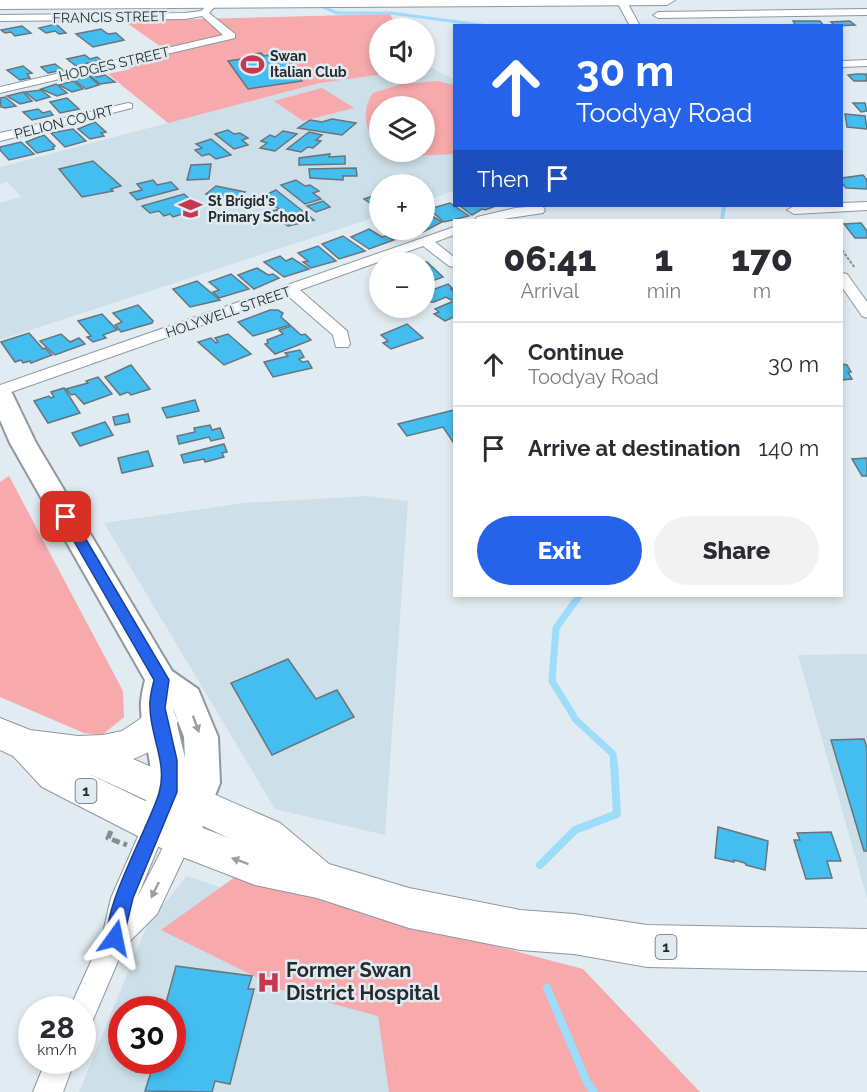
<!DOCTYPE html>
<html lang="en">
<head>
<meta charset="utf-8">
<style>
	body { margin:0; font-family:Raleway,sans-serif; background:#f2f2f3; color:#2b2b33; height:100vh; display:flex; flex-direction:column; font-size:22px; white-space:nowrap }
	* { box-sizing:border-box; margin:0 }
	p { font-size:20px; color:#7c7c81 }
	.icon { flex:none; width:33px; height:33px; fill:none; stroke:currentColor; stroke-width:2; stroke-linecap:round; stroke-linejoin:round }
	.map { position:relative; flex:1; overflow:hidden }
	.side { position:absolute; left:453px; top:219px; width:390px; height:378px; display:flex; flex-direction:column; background:#fff; border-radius:0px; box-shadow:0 3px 9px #0003 }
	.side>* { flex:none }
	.top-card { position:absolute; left:453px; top:24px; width:390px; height:183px; border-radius:0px; box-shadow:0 3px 9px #0003; background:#2563eb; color:#fff; overflow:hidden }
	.buttons { position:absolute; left:369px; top:18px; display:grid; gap:12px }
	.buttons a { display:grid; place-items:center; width:66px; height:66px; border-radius:50%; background:#fff; box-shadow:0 3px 9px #0003; font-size:30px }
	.speed { position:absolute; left:18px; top:996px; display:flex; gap:12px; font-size:30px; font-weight:700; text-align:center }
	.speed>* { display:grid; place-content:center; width:78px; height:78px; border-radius:50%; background:#fff; box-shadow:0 3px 9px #0003; line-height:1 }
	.speed small { font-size:15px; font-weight:400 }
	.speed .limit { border:9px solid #d22; background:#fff; color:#111 }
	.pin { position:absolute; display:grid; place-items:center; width:51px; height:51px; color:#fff; margin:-26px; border-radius:12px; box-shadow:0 3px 9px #0006 }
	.me { position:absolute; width:66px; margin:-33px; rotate:12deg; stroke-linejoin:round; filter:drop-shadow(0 0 4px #0008) }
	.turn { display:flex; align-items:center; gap:21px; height:126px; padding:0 24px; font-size:27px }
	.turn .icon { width:78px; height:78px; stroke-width:2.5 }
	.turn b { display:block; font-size:42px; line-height:51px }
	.then { display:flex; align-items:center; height:57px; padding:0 24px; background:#0003; gap:12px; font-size:22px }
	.eta { display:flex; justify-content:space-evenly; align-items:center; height:102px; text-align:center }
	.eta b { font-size:36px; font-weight:800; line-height:42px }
	.button { display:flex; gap:12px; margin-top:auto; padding:12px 24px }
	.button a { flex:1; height:69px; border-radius:36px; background:#2563eb; color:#fff; font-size:24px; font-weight:800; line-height:69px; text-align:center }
	.button a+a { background:#f2f2f3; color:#2b2b33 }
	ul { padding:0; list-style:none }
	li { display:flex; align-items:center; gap:18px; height:84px; padding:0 24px; border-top:2px solid #e1e1e2 }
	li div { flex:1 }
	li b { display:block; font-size:22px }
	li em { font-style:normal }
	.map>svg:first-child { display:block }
</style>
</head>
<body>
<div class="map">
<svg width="867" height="1092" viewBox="0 0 867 1092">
	<rect width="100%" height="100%" fill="#e1ecf2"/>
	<g fill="#cddfe8" fill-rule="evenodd">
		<path d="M425,67H430L454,79V191L425,201L424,184H380L379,216L0,340V203L21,197L7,182L0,184V167L320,83L384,74H424ZM380,106H424V152H380Z"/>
		<path d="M368,496L408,501L385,835L275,809L104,523L244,503Z"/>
		<path d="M866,654L867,655V898L798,655Z"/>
		<path d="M187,876L415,954L397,1092H79L148,923ZM122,1010H172V1060H122Z"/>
	</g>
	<g fill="#f7a9ac">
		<path d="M390,14L397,28H380V74H384L320,83L168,123L108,74L131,69L119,59L164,49L124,21Z"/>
		<path d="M438,81L454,85V154L411,156L395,152H424V106H380L379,143C363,131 362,108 373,93L401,84Z"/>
		<path d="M322,88L354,108L303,121L274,101Z"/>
		<path d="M9,476L123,691L124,717L102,735L84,733L0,697V482Z"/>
		<path d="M235,877L583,969L700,1092H389L378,1016L282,990L161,930Z"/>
	</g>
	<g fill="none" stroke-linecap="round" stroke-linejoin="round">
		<path stroke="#9ddcfb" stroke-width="3" d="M323,7L337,13H391L488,26"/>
		<path stroke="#9ddcfb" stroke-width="4" d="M722,220L724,206"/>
		<path stroke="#9ddcfb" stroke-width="7" d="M579,596L556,628L552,681L576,720L613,754L614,765"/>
		<g stroke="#9ddcfb" stroke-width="8">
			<path d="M540,865L575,830L617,814L614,764"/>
			<path d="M547,988L587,1082L594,1092"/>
		</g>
	</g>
	<g fill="#44bef0" stroke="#6a7379" stroke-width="1.5">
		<path d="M793,21H820L824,26H796Z"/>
		<path d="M850,21L855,25L835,26L831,22Z"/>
		<path d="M56,24L66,33L59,34L55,31L46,33L39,28Z"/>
		<path d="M22,26L31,33L15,36L11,32L5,33L1,30Z"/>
		<path d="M101,29L108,34L116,33L124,40L93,47L76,34Z"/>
		<path d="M261,53L264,56L273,54L277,58L287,56L293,64L289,65L302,81L248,89L228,61L254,57L251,54Z"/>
		<path d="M85,55L90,59L97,57L101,60L76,66L67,59Z"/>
		<path d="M55,64L63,70L48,73L41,67Z"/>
		<path d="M23,66L32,73L27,74L30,78L20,80L7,70Z"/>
		<path d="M857,74H866L867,81H854L848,75Z"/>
		<path d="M94,75L97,77L105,75L115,82L100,84L90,76Z"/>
		<path d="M89,76L99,85L86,89L74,80Z"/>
		<path d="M73,81L83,89L72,92L59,85Z"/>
		<path d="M56,84L67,93L57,96L41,89Z"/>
		<path d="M41,90L50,97L36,101L25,92Z"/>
		<path d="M23,92L32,101L20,104L7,96Z"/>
		<path d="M5,97L16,106L5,108L1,107L0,98Z"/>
		<path d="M67,98L79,109L60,113L50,102Z"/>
		<path d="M853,103H865L867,111L861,112Z"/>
		<path d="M38,109L43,113L50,111L53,115L32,120L23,112Z"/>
		<path d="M845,114L865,116L867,129L847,127Z"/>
		<path d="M332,119L356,123L342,135L298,128L310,120L322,122Z"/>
		<path d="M95,122L106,132L101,133L104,136L90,139L78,129Z"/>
		<path d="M73,129L86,141L65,147L51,133Z"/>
		<path d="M228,130L234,134L240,133L248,138L242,140L248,145L234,149L215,134Z"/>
		<path d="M283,131L297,134L275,151L260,148L267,143L261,141L270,135L275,137Z"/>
		<path d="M309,132L322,135L316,140L321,141L313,148L308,147L301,152L287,149Z"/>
		<path d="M44,135L55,146L53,147L54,149L37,153L26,142Z"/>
		<path d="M211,139L231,155L216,159L209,154L202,156L195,150L202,148L196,144Z"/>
		<path d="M21,142L34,154L9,160L0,150V147Z"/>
		<path d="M330,154L329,157L345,156V164L299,165V158Z"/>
		<path d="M93,161L121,186L111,189L113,191L82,197L59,169Z"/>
		<path d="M211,164L209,179L187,180L191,165Z"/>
		<path d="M356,168L357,176H343V180L310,178L309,169Z"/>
		<path d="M863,175L867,180V189L846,188L842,183V178Z"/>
		<path d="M153,180L157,185L171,182L178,189L137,200L130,193L142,190L137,184Z"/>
		<path d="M296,180L305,186L310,185L319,191L313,193L321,199L305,204L281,185Z"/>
		<path d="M216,186L245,192L235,200L206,194Z"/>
		<path d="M276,190L314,220L288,226L279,220L288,217L284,215L278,217L270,212L279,209L270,203L263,205L255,200Z"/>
		<path d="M184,194L192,201L180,204L189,212L173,217L170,214L164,216L159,211L150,213L142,206Z"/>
		<path d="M379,194L380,201L370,203L364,199Z"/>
		<path d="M323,201L330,207L316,212L307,206Z"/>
		<path d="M450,203L469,216L444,222L429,209Z"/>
		<path d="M460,206H490L493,207L485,210L482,209L472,215Z"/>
		<path d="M424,211L442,222L423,232L419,230H424Z"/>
		<path d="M861,223L867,231V238H855L844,224Z"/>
		<path d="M369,229L382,237L386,236L394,240L369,249L351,237Z"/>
		<path d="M382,230H415L420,233L410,236L404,233H401L405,236L396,239Z"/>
		<path d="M343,236L365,251L339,259L322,244Z"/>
		<path d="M318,246L336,261L311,268L303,262L308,261L298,253Z"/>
		<path d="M280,256L286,261L292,258L309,269L284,277L264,262Z"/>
		<path d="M420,262H427L443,277L424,284V262Z"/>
		<path d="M257,268L268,275L273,274L279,278L254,289L238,275Z"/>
		<path d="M231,274L249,289L219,298L213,292L219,290L209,282Z"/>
		<path d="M197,281L220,300L190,307L173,289Z"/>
		<path d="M448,284L453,289H451L454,292V299L451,300L446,297L434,302H424V293Z"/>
		<path d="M454,301V317L445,321L434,314L439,312L435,309Z"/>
		<path d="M138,305L153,321L152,323L121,332L115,325L122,322L113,313Z"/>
		<path d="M270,310H278L283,313L281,317L290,325L253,336L238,322Z"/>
		<path d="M102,314L117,330L103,335L106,338L93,342L87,337L91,336L78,321Z"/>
		<path d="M407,324L423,338L391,349L383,343L388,341L381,335Z"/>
		<path d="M291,326L301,335L305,334L311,340L275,354L265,344L268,343L267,340L283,334L279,330Z"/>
		<path d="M29,333L43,349L45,348L52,355L31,363L30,361L23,363L21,360L15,362L1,342Z"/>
		<path d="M61,334L70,342L79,338L85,344L55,355L40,341Z"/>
		<path d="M228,334L251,354L224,365L198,342L211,338L216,343L218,342L215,338Z"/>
		<path d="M300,350L304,357L299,359L302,362L308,361L312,368L273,377L264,362L288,356L285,353Z"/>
		<path d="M842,364L847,365L851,372H848L852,379L842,380Z"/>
		<path d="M131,365L150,389L131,395L128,392L120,395L105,377Z"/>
		<path d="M98,377L112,394L84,404L75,394L71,395L66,389L88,383L86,381Z"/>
		<path d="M64,388L80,413L48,423L34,401L49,396L51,398L54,397L51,392Z"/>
		<path d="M195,400L199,411L167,418L162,408Z"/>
		<path d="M454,410L453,442L443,427L407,436L398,424Z"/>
		<path d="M128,414L130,422L115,425L113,417Z"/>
		<path d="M105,422L113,435L80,446L72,433Z"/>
		<path d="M210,425L212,430L220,428L224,438L211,441L209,437L179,444L177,436L195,432L194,428Z"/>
		<path d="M224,444L227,452L222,453L224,457L205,462L204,459L184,463L181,455Z"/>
		<path d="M148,451L153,466L122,473L118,458Z"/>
		<path d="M867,458V476H862L852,459Z"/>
		<path d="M288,659L316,699L337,690L354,717L272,755L231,683Z"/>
		<path d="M864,739L867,748V851H864L831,740Z"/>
		<path d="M718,827L768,841L765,870L746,865L745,863L734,860V862L715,858Z"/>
		<path d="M831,832L841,861H827L832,878L806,879L794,840H800L797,833Z"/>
		<path d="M176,966L252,976L248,989H254L230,1084L215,1081L212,1092L145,1091L151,1072H136L139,1060H172V1010H164Z"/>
	</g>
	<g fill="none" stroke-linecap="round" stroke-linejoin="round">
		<defs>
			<g id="street">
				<path d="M616,0H626L640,26H630Z"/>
				<path d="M212,1L217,4L209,13L235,34V38L0,93V87L223,35L202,16L185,19L0,21V15L185,13L201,11Z"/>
				<path d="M867,9V15L658,18L653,15L658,12Z"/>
				<path d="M867,60V66L842,67V61Z"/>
				<path d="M128,103L132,104V108L0,141V133Z"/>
				<path d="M867,202V210L794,214L787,210L794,206H842V203Z"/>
				<path d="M538,206L543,207L545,210L543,213L497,220H475L477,217L515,208Z"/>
				<path d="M454,227V235L435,242L454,257V267L449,266L423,246L300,290L347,331L350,344L348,347H336L333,335L287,295L0,396V385Z"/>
				<path d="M842,273L847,274L867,302V318L862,316L842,287Z"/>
				<path d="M155,814L164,817L167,825L137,898L172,830L181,827L190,830L193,838L157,914L124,947L92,1022L82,1026V1010H69L102,937L111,898L143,825L146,817Z"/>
				<path d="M46,1060H75L63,1092H33Z"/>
			</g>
			<path id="secondary" d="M0,386L9,388L12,393L36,443L172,671L198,689L218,737L220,783L194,849L181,854L168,849L163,838L168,824L160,828L147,823L142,812C161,764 143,753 141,709C140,700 143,689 145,680L10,443L0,420ZM173,708L184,737L185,758Z"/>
			<g id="primary">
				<path d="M0,0H675L667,5L0,9Z"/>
				<path d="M160,706L173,710L178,721C168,741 154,751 133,759L280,823L329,864L409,888L520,910L574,914L647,925L867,929V971L647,967L574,954L520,950L409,928L317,898L255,885L167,851L42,787L13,756L0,750V718L30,730L78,736L103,735L122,731L140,719L147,710ZM83,771L229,838L195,825Z"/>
			</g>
		</defs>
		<use href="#street" stroke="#8e989e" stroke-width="2"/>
		<use href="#secondary" stroke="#8e989e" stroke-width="4"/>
		<use href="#primary" stroke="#8e989e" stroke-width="2"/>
		<path stroke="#868d91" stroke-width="2" stroke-dasharray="3 1.5" stroke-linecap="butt" d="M842,250L855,268"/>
		<path stroke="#868d91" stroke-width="5" stroke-dasharray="8 4" stroke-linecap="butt" d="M111,831L108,838L127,845"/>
		<use href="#street" fill="#fff" fill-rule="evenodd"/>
		<use href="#secondary" fill="#fff" fill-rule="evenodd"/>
		<use href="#primary" fill="#fff" fill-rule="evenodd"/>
	</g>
	<defs><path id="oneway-solid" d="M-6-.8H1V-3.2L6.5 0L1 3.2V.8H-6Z" transform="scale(1.5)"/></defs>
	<g fill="#9d9fa0">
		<use href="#oneway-solid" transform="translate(196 724) rotate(70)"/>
		<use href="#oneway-solid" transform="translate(240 861) rotate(-160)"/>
		<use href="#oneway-solid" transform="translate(155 890) rotate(116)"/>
	</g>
	<path fill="#2563eb" stroke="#184099" stroke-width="1.5" d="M66,513L71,514L169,680L165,708L177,760V792L133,898L122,944L115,947L109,944C97,916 150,825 159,793C168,764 150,736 150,707C149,698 152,689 154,680L60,517Z"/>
	<defs>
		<symbol id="stadium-bare" viewBox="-9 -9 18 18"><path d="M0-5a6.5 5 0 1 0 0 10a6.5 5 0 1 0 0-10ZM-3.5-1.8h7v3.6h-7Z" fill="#c7374d" stroke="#e1ecf2" stroke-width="2.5" paint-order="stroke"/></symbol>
		<symbol id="school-bare" viewBox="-9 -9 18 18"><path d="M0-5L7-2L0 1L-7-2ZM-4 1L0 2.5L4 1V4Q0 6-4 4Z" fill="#c7374d" stroke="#e1ecf2" stroke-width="2.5" paint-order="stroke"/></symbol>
		<symbol id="hospital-bare" viewBox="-9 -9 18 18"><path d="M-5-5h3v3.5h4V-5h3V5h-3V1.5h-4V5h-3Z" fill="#c7374d" stroke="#e1ecf2" stroke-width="2.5" paint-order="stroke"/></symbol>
	</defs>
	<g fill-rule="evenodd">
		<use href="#stadium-bare" x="236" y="48" width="33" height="33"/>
		<use href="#school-bare" x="174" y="192" width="33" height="33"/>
		<use href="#hospital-bare" x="252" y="966" width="33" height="33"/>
	</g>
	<g text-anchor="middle" stroke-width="5" stroke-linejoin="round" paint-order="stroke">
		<g font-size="14" fill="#262a2c" stroke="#e1ecf2">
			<text transform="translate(110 17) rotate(-1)" y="5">FRANCIS STREET</text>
			<text transform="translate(114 64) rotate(-13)" y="5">HODGES STREET</text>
			<text transform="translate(64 122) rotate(-14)" y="5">PELION COURT</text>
			<text transform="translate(228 312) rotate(-19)" y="5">HOLYWELL STREET</text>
		</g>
		<g font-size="14" font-weight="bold" fill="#262a2c" stroke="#e1ecf2" text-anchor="start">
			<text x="270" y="61">Swan<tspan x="270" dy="16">Italian Club</tspan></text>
			<text x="208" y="206">St Brigid's<tspan x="208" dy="16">Primary School</tspan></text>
		</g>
		<g fill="#e1ecf2" stroke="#5e6467" stroke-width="1.5">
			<rect x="75.5" y="779" width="21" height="24" rx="4.5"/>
			<rect x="655.5" y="935" width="21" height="24" rx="4.5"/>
		</g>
		<g font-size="15" font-weight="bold" fill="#262a2c">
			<text x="86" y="796">1</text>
			<text x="666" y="952">1</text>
		</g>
		<g font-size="20" font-weight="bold" fill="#262a2c" stroke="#e1ecf2" text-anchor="start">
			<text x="286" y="977">Former Swan<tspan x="286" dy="23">District Hospital</tspan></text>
		</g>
	</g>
</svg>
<div class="buttons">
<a><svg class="icon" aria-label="sound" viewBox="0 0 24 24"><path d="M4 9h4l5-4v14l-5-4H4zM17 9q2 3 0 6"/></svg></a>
<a><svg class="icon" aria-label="layers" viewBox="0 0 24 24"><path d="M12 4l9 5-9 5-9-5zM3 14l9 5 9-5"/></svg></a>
<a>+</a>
<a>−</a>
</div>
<div class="speed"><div>28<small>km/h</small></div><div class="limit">30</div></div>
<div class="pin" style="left:66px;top:517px;background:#d93025"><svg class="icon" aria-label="arrive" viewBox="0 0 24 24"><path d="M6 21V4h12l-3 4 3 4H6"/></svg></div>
<svg class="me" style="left:115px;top:938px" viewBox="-20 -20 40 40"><path d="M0-17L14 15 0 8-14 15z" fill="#2563eb" stroke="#fff" stroke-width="4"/></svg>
<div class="top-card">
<div class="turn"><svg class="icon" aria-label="ahead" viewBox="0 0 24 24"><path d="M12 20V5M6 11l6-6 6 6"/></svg><div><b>30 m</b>Toodyay Road</div></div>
<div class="then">Then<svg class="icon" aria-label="arrive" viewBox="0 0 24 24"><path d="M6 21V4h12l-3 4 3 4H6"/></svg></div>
</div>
<section class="side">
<div class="eta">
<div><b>06:41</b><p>Arrival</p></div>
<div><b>1</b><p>min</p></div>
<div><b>170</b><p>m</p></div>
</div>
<ul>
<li><svg class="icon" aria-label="ahead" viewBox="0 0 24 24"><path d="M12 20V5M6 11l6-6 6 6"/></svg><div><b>Continue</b><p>Toodyay Road</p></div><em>30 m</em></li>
<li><svg class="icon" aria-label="arrive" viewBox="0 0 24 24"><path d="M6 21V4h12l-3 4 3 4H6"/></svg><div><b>Arrive at destination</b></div><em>140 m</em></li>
</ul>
<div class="button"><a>Exit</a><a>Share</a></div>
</section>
</div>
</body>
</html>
